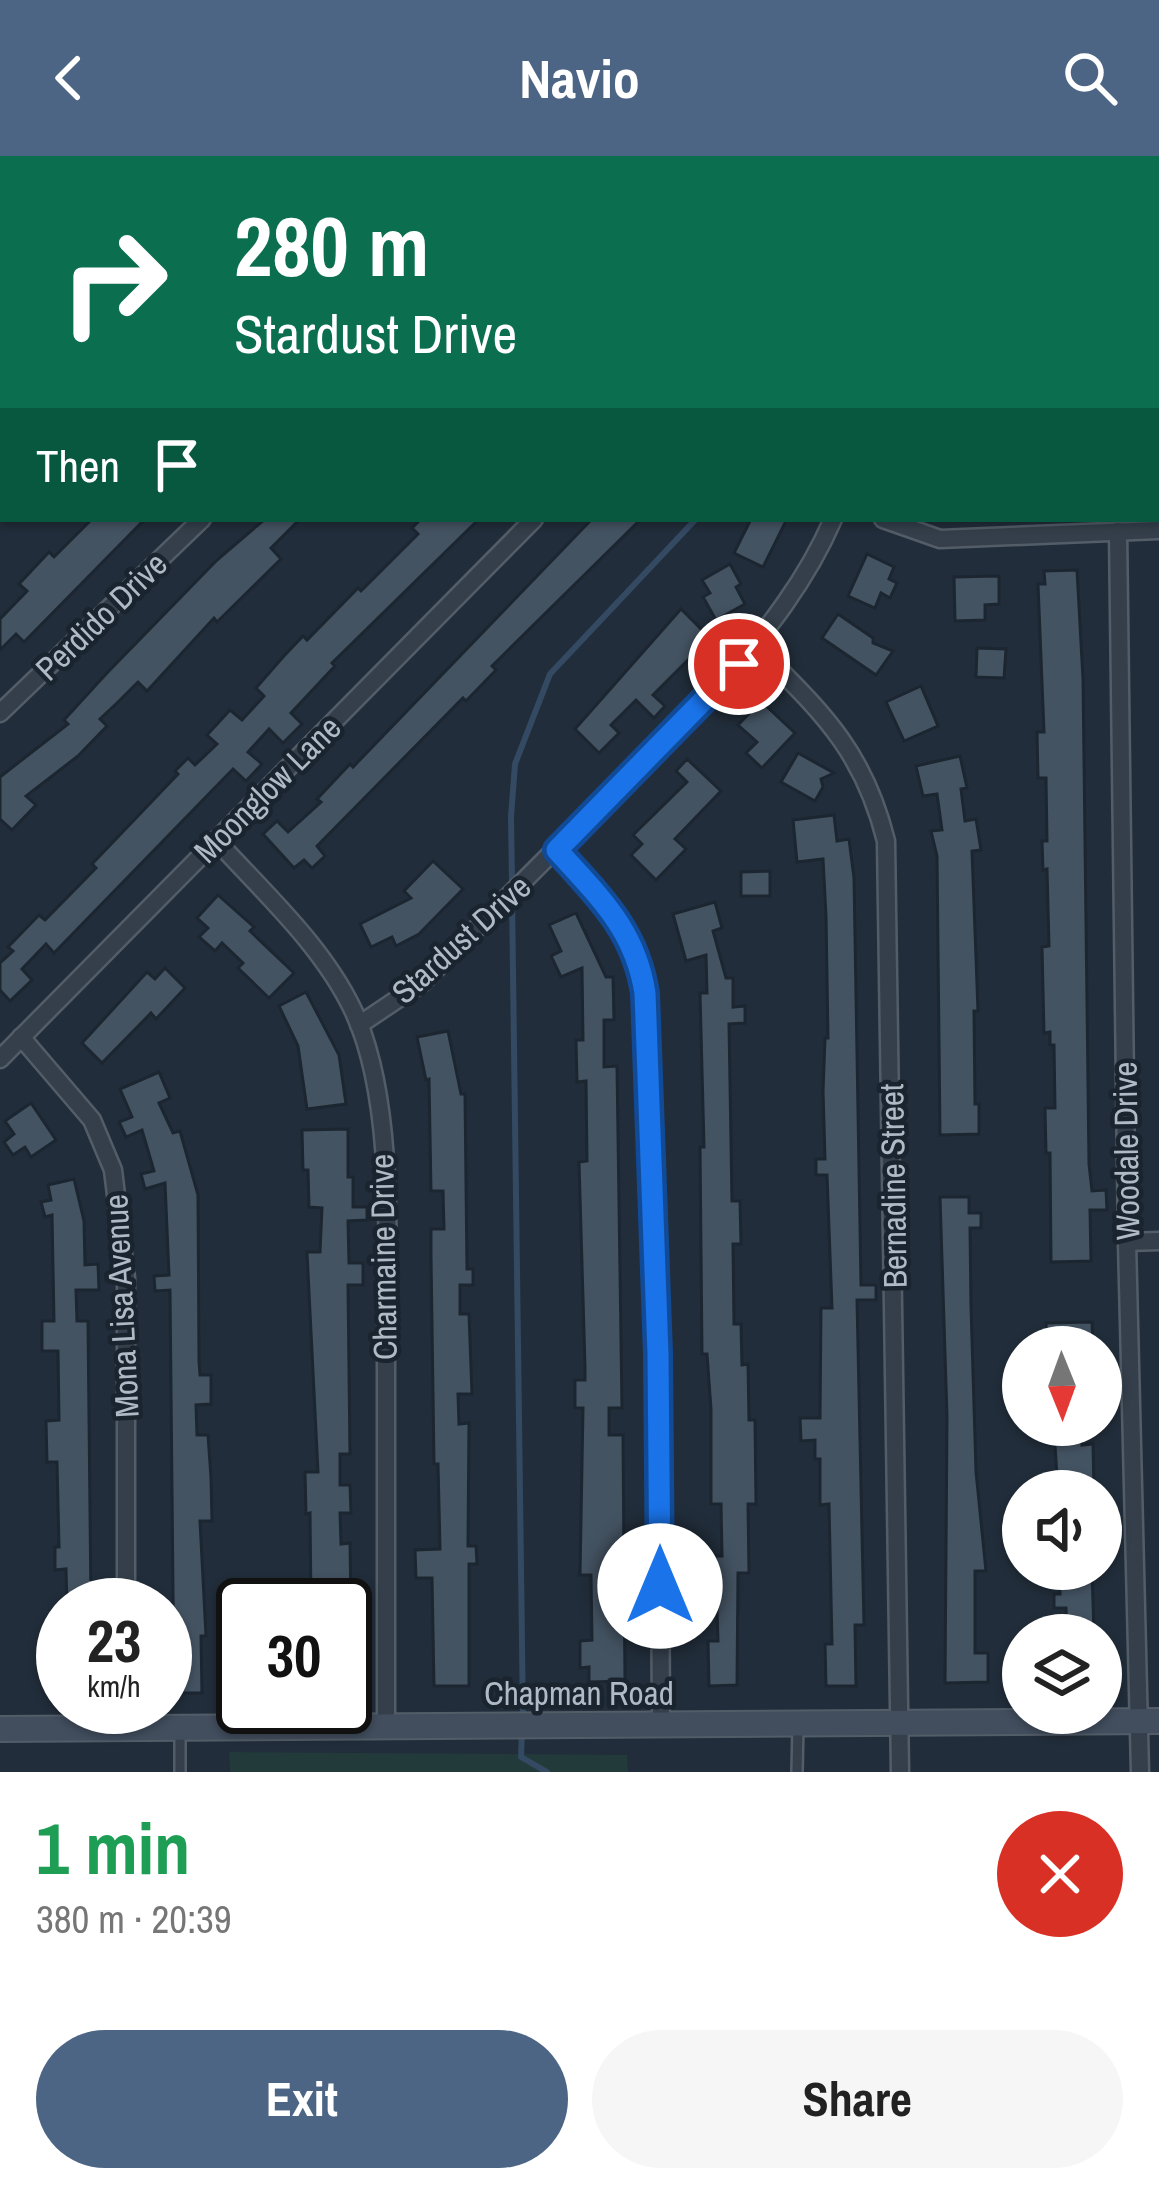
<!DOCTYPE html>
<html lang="en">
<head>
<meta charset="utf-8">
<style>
	body { margin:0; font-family:"Archivo Narrow",sans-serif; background:#f6f6f6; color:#222; height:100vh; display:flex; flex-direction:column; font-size:45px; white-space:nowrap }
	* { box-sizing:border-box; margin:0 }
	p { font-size:39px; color:#767676 }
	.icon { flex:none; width:66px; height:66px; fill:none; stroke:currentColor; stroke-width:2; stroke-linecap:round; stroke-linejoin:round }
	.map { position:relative; height:1616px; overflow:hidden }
	.details { display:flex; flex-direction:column; background:#fff; flex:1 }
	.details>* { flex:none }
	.top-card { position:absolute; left:0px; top:0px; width:1161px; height:366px; box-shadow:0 3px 9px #0004; background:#0b6e4f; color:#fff; overflow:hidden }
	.needle { width:78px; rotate:179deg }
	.buttons { position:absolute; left:1002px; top:1170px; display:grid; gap:24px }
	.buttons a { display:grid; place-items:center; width:120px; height:120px; border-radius:50%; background:#fff; box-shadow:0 3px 9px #0004; font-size:60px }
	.speed { position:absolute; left:36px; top:1422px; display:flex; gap:24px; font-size:60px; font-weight:700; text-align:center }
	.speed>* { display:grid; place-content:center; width:156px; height:156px; border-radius:50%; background:#fff; box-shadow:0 3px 9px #0004; line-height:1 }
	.speed small { font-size:30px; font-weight:400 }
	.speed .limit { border:6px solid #111; border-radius:18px; background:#fff; color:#111 }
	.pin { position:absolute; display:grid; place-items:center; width:102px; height:102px; color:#fff; margin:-51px; border:6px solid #fff; border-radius:50%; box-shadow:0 3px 12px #0007 }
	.me { position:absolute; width:132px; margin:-66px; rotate:0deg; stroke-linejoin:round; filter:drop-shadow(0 0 9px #0008) }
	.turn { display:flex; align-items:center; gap:42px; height:252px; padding:0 36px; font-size:54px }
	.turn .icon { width:156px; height:156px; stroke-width:2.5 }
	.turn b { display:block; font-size:84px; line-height:102px }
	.then { display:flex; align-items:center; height:114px; padding:0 36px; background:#0003; gap:24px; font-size:45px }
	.round { display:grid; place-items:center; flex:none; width:126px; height:126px; border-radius:63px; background:#f6f6f6 }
	.head { display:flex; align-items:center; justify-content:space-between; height:204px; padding:0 36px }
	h1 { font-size:72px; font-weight:700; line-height:90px; color:#1e9e55 }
	.button { display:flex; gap:24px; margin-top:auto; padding:24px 36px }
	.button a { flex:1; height:138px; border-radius:72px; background:#4c6584; color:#fff; font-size:48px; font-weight:700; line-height:138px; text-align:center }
	.button a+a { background:#f6f6f6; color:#222 }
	header { display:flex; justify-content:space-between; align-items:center; height:156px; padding:0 36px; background:#4c6584; color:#fff; font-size:54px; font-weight:700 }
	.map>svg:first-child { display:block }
</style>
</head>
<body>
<header><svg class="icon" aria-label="back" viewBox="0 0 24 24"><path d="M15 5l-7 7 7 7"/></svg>Navio<svg class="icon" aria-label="search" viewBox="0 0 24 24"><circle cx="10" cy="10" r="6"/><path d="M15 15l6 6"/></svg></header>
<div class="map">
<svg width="1159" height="1616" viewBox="0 0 1159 1616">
	<rect width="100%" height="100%" fill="#212d3a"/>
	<path fill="#233a3b" d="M229,1596L627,1599L628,1616H230Z"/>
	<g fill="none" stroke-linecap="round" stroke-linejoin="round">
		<g stroke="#344a62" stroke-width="6">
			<path d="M999,3L1001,0"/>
			<path d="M512,728L511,661L515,608L550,518L696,363"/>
			<path d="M512,741L523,1562"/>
			<path d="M522,1575L521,1601L547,1616"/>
		</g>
	</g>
	<g fill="#445362" stroke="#1c2631" stroke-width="3">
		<path d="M92,363H145L24,486L16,478L0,494V463L27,435L19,428L49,396L54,401Z"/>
		<path d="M265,363H300L271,392L281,403L217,466L214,462L147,535L138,526L117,547L100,563L107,570L78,600L26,640L36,649L12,674L0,663V621L68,568L64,564L106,518L217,404Z"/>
		<path d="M421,363H479L332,507L335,510L291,557L302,568L283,587L269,573L248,596L262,608L246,625L233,613L54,797L46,788L22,813L32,824L10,845L0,834V807L13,795L8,791L39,759L45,764L96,712L92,708L178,618L175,615L188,602L195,609L217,588L207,579L230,554L242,564L264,540L256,532L283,501L303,480L307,484L358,432L361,435L418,378L412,372Z"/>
		<path d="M592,363H641L492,510L496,514L466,545L463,542L317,690L325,700L312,712L304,704L294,712L263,678L277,665L288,676L321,646L317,643L350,608L353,611Z"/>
		<path d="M751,363H787L763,411L734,397Z"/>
		<path d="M867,398L894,411L889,423L897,427L890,442L881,437L875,452L848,440Z"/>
		<path d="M730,408L741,428L736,431L745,448L716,464L703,441L710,437L702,424Z"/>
		<path d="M1077,414L1083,523L1089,1008L1092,1035L1106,1034L1107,1054H1090L1091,1105L1051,1106L1050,997H1046L1045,952H1055L1054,889H1050V876L1044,877L1042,791L1049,790L1047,713L1043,714L1042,685H1047L1046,622H1038L1037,576H1044L1038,428H1045L1044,415Z"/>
		<path d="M999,420V448L985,449V464L955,465L954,421Z"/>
		<path d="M681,453L710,482L653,539L665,550L654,562L636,544L611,569L619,577L599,597L575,573Z"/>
		<path d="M838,458L873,482V487L893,495L876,519L822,482Z"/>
		<path d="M977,492L1006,493L1004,522L976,521Z"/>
		<path d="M921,530L938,570L904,585L886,546Z"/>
		<path d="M761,545L795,577L762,612L746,597L757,586L738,569Z"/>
		<path d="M798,597L834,617L821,623L823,631L815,645L781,626Z"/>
		<path d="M960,600L967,632L961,633L965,665L976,663L981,694L972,695L978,855H974L975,948H979V978L940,979L937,700L931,675L942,674L937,638L923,640L916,610Z"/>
		<path d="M687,603L721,635L675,683L686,693L656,724L631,699L642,688L633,679L687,626L676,615Z"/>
		<path d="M834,659L837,685L849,683L854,722L861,1129H876V1144H857L864,1469H855L856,1530H826L825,1488H832L829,1348L820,1349V1303H815V1284L801,1285L800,1262H820L821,1152H832L827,1019H816V1003H825L823,935L825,882H828L826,760L823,703L797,706L793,664Z"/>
		<path d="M433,705L463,733L419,778L396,790L392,781L371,791L360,768L411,742L404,735Z"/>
		<path d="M770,715V740H741V716Z"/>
		<path d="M218,739L254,771L250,775L294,817L269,842L238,812L243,807L222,787L215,795L199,781L208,772L197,762Z"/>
		<path d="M715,746L722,772L713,775L726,822H733V851L745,850V867L729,868L732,1045H740L741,1088H733L734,1168H741L742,1209L748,1208L749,1264H755L756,1348H748L749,1417H738L737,1529L709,1530L708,1485H718L717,1454L706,1455V1400H722L721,1348H711V1253L707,1198H702L700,991H704L700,837H707L706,799L686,805L673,758Z"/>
		<path d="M576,757L606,821H613L614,864H604V911L617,910L622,1252H609V1279H623L625,1525L589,1526V1511L580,1512V1485L592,1484L591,1419H580L583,1252H575V1224H585V1211L579,1006L587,1005L586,925L577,926L576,884H583L582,812L561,821L551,800L561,795L549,769Z"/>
		<path d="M165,812L185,832L156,863L151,857L102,907L82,887L147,816L155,823Z"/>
		<path d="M306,836L339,899L346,948L307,953L298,890L279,850Z"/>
		<path d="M448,875L461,938H465L467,1113H473V1129H460V1158H469L472,1238H458L459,1268L469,1267L468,1390H476L477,1408H469V1530H434L432,1422H416L415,1394L440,1393L438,1308H434L431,1100V1073H444L443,1035H431L429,923L426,924L417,881Z"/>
		<path d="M159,916L170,942L159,947L173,977L180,975L198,1039L199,1205L200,1219H211V1248L196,1249L197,1279H208L211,1322L212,1365H200L206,1480H201L202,1537H174L170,1134L155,1135L154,1120L169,1119L165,1027L145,1033L141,1018L154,1015L142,974L126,981L119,966L132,961L120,933Z"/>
		<path d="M31,947L56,984L31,1001L25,991L13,999L4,986L14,978L5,965Z"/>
		<path d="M348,973V1021H353V1051H367V1064L348,1065L349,1107H363V1129H348L350,1298H340V1329H350L351,1357H340L341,1388L350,1387L351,1449H311L310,1357L306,1358L305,1316H318L307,1096H320L322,1052L309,1051L308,1014H303L302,974Z"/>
		<path d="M74,1023L84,1065L85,1109L98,1108L99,1134H76L77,1165H88L91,1449H67L66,1413L55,1414V1391H59L57,1306H47L46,1265L59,1264L58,1195H42V1165H54L52,1059L45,1061L41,1046L51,1044L48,1029Z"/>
		<path d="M940,1041H969V1057H981V1072H970L971,1150L976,1316L986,1415H975V1497H988V1526L945,1527L947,1260Z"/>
		<path d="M1092,1166L1093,1191H1047L1046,1167Z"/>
		<path d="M1082,1273V1289L1093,1288L1094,1335H1058L1054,1274Z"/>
		<path d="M1059,1413H1092L1094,1478L1067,1479L1066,1452H1054V1438H1060Z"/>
	</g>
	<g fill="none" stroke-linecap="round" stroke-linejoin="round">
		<defs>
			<g id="lane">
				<path d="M180,1616V1572"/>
				<path d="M797,1616L798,1569"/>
			</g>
			<g id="street">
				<path d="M639,0V3"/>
				<path d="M882,0V3"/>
				<path d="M241,3L247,0"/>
				<path d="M396,3V0"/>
				<path d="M0,18L3,21"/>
				<path d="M0,216L3,213"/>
				<path d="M883,363L940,383L1159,374"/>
				<path d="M1118,375L1127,1086L1140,1616"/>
				<path d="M755,489C819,554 863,592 886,685L900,1616"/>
				<path d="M0,557L202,363"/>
				<path d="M216,684C264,737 322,789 353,854C396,944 387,1096 386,1196C386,1321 386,1446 386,1570"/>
				<path d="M557,694C599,741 635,773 645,837L659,1198L661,1570"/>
				<path d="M359,869L423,826L722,526C766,476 807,424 833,363"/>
				<path d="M21,881L92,964L113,1014L126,1122V1449"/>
				<path d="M0,903L534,363"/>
				<path d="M1127,1086L1159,1085"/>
			</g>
			<path id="secondary" d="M0,1573L1159,1565"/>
		</defs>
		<use href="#lane" stroke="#525d68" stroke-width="14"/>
		<use href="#street" stroke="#525d68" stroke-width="21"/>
		<use href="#secondary" stroke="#525d68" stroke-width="28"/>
		<use href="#lane" stroke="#343f4b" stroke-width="9"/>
		<use href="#street" stroke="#343f4b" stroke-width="16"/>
		<use href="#secondary" stroke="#424e5e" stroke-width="24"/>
	</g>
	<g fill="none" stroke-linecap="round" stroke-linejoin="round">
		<defs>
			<path id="route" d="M660,1430L658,1198L645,837C635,773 599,741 557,694L739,508"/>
		</defs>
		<use href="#route" stroke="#114b97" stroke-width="30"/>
		<use href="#route" stroke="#1a73e8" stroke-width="21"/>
	</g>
	<g text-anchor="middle" stroke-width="9" stroke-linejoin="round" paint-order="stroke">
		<g font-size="33" fill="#afbac7" stroke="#1a242f">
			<text transform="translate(101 460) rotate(-44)" y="12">Perdido Drive</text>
			<text transform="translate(267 633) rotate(-45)" y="12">Moonglow Lane</text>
			<text transform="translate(461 783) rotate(-42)" y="12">Stardust Drive</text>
			<text transform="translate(1126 995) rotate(-91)" y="12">Woodale Drive</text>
			<text transform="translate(893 1030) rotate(-91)" y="12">Bernadine Street</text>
			<text transform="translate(383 1101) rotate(-91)" y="12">Charmaine Drive</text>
			<text transform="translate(121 1150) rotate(-93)" y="12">Mona Lisa Avenue</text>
			<text x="579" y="1549">Chapman Road</text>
		</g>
	</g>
</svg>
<div class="buttons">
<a><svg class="needle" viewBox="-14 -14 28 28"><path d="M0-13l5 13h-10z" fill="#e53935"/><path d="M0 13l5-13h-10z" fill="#767676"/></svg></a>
<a><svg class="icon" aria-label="sound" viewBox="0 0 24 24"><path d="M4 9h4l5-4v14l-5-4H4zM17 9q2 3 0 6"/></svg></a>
<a><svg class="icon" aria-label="layers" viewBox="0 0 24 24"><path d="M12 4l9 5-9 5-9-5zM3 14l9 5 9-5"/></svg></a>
</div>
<div class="speed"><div>23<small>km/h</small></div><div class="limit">30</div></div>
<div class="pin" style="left:739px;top:508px;background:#d93025"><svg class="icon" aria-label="arrive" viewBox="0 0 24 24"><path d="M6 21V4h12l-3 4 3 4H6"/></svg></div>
<svg class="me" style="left:660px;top:1430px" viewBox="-20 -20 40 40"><circle r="19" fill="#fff"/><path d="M0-13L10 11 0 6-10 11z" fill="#1a73e8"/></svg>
<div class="top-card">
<div class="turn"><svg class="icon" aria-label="right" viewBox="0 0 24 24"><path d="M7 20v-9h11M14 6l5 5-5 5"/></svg><div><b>280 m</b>Stardust Drive</div></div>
<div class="then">Then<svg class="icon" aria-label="arrive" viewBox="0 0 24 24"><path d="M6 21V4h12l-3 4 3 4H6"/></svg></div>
</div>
</div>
<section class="details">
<div class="head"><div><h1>1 min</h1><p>380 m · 20:39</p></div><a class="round" style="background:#d93025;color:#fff"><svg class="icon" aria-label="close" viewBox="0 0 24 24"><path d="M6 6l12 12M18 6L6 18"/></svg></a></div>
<div class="button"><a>Exit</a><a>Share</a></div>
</section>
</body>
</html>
